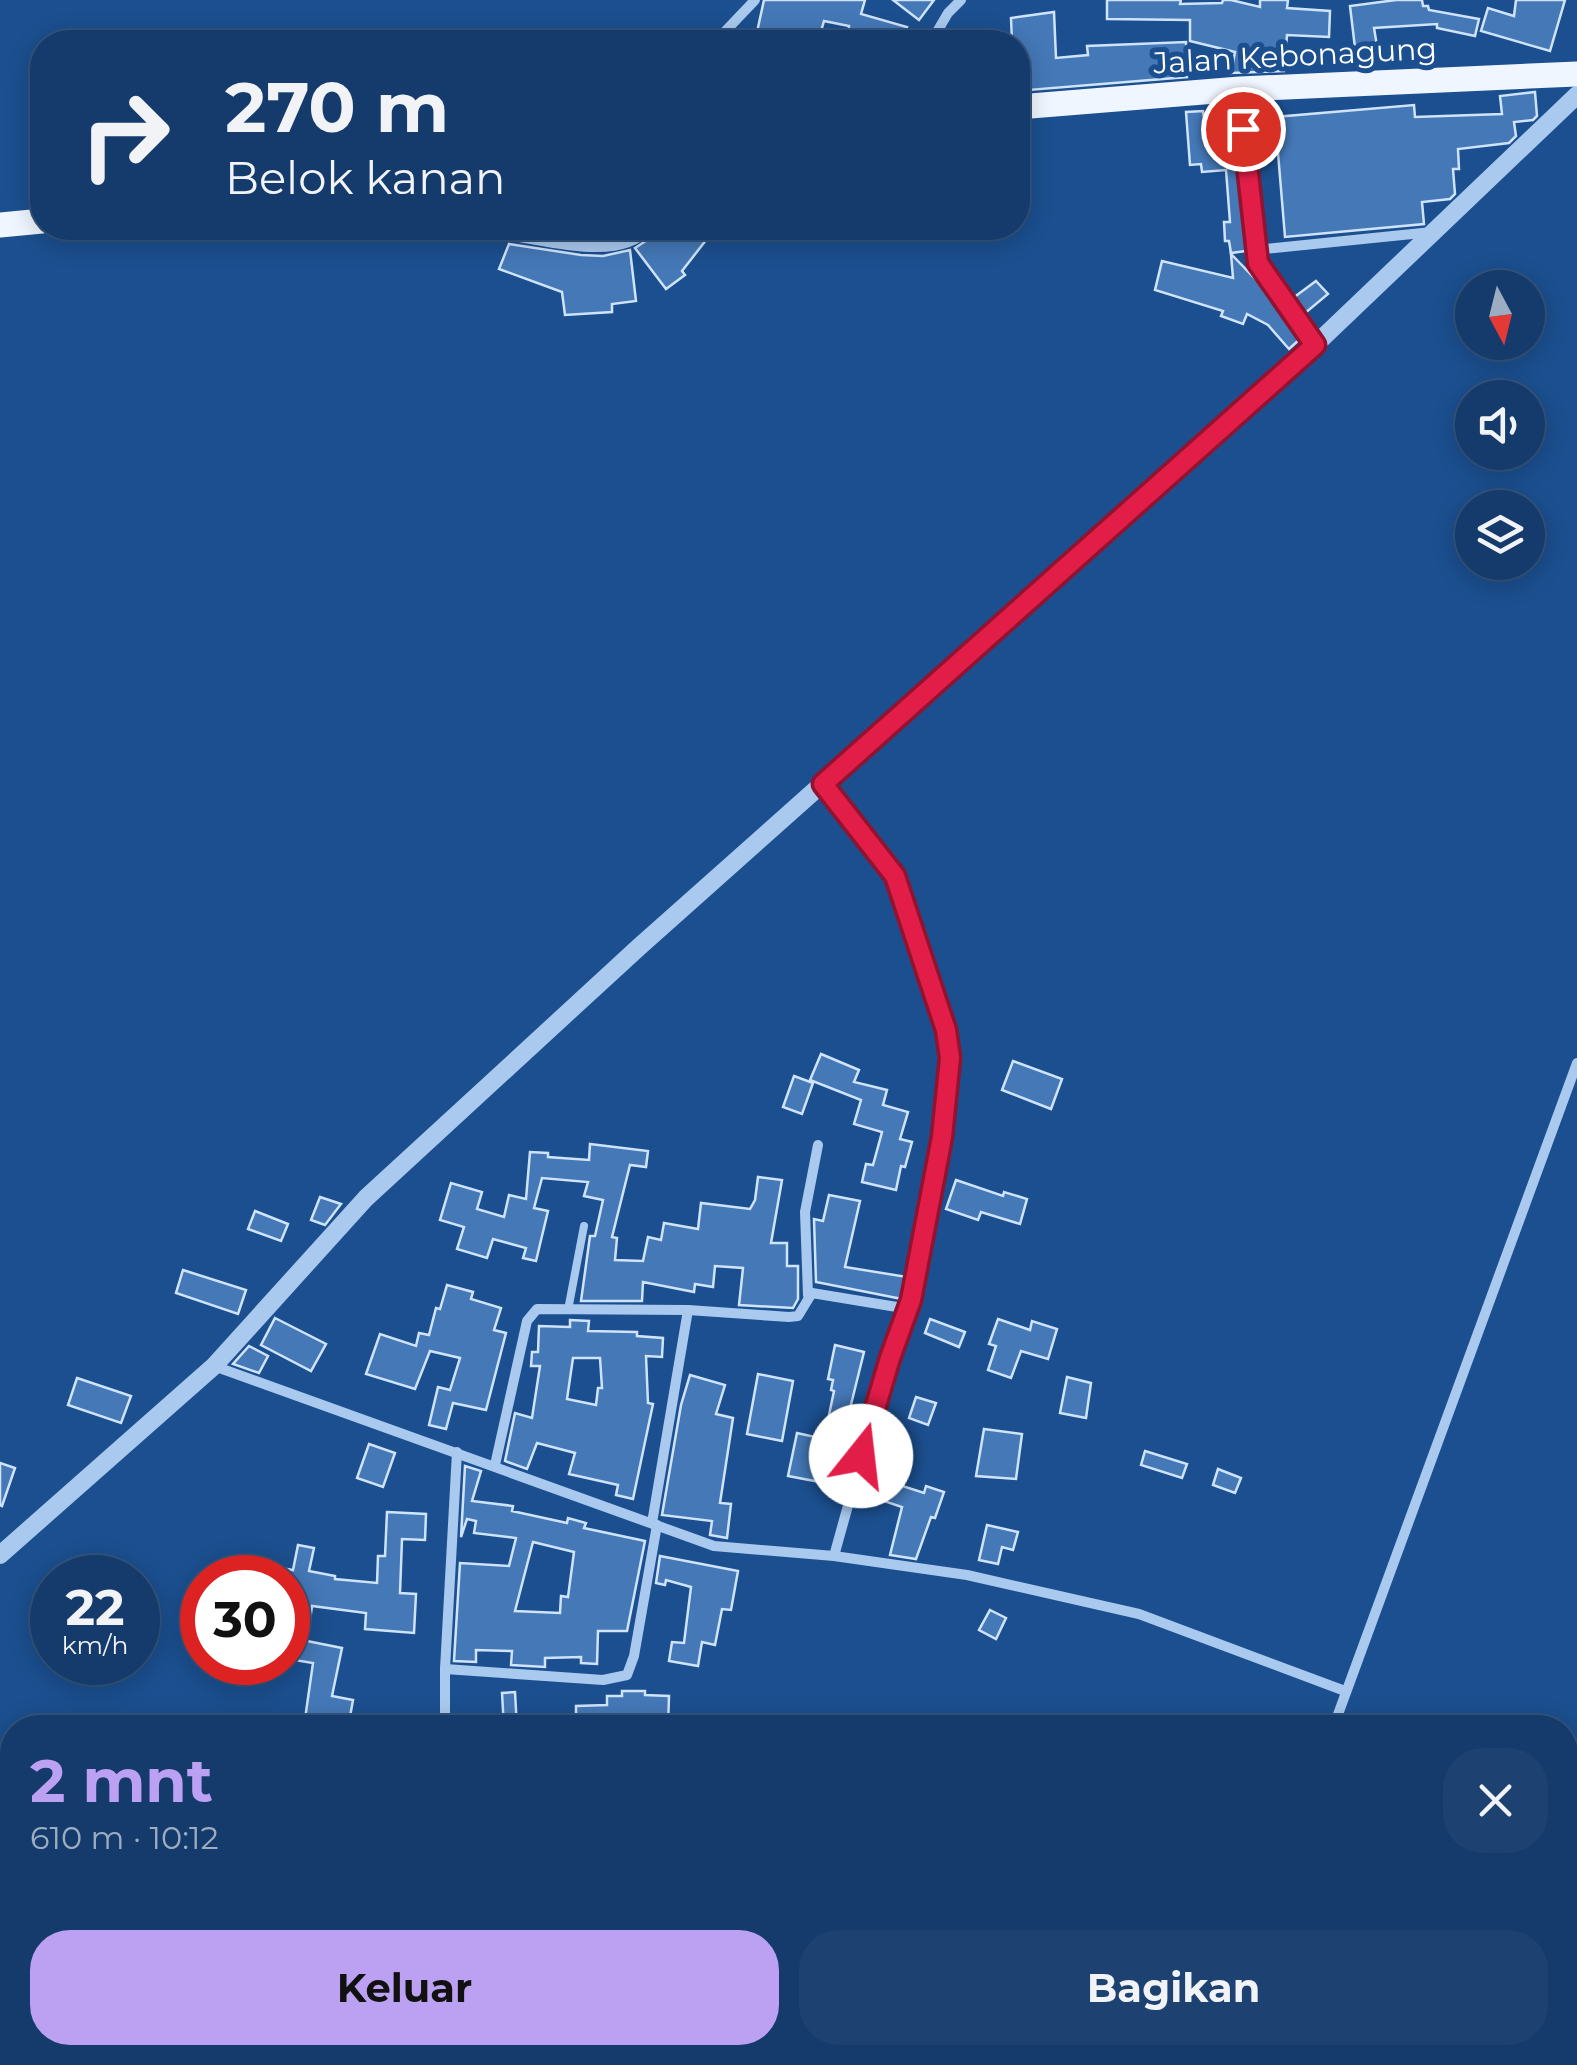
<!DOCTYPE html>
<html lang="id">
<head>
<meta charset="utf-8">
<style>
	body { margin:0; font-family:Montserrat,sans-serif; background:#1d4271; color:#f1f3f6; height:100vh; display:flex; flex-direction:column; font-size:38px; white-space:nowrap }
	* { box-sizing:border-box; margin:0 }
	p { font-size:32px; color:#9dadc1 }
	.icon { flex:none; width:55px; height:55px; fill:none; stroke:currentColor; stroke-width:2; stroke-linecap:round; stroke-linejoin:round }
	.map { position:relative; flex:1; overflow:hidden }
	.details { position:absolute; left:0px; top:1715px; width:1578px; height:350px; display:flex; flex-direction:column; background:#143b6b; border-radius:40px 40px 0 0; box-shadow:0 5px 25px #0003,0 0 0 2px #33557e }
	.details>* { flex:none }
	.top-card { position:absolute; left:30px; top:30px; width:1000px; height:210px; border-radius:40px; box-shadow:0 5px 25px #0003,0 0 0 2px #33557e; background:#143b6b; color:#f1f3f6; overflow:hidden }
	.needle { width:65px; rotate:173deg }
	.controls { position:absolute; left:1455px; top:270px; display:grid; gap:20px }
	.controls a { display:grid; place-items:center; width:90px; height:90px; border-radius:50%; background:#143b6b; box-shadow:0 5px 25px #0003,0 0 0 2px #33557e; font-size:50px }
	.speed { position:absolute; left:30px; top:1555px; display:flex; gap:20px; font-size:50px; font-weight:700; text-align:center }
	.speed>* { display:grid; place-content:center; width:130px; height:130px; border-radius:50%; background:#143b6b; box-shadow:0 5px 25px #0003,0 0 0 2px #33557e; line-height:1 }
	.speed small { font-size:25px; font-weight:400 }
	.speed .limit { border:15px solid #d22; background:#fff; color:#111 }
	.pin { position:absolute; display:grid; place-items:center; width:85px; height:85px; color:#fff; margin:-42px; border:5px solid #fff; border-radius:50%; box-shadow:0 2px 10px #0007 }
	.me { position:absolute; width:110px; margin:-55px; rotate:16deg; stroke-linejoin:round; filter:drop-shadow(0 0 8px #0008) }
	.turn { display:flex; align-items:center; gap:35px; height:210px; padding:0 30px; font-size:45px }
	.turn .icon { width:130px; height:130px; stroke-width:2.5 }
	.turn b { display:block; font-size:70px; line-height:85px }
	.round { display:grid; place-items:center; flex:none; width:105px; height:105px; border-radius:40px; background:#1d4271 }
	.summary { display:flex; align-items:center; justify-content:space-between; height:170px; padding:0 30px }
	h1 { font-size:60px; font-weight:700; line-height:75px; color:#bca0f2 }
	.cta { display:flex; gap:20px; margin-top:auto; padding:20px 30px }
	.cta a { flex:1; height:115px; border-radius:40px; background:#bca0f2; color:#111; font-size:40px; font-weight:700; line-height:115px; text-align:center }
	.cta a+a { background:#1d4271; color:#f1f3f6 }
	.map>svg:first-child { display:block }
</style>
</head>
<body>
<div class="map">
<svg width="1577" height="2065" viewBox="0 0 1577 2065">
	<rect width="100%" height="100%" fill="#1b4f8f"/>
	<g fill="#4478b7" stroke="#cfe3fa" stroke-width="2.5" fill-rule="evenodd">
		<path d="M764,0H865L861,14L907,27L902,42H881L867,38V42H847L849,26L824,21L818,42H796L757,32Z"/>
		<path d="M893,0H934L919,20Z"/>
		<path d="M1107,0H1181L1180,4L1222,3L1223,0H1231L1260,7V0H1288L1287,8L1330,11L1329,37L1287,35L1284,71L1231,73L1235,52L1190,41V20L1107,19Z"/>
		<path d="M1396,0H1422L1423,6H1428L1429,10L1479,19L1475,36L1437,28V24L1374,28L1377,46L1355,48L1350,6Z"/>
		<path d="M1516,0H1565L1550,51L1481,31L1488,8L1514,16Z"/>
		<path d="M1054,12L1056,58L1088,55L1087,46L1186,42L1187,77L1029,90V81L1018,82V42H1012L1011,18Z"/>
		<path d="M1535,92L1537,116L1533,120L1514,122L1516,136L1509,143L1458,149L1459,169H1453L1455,194L1450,199L1422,202L1424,224L1285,237L1275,117L1414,105L1415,117L1502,114L1500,96Z"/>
		<path d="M1203,111L1206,134L1235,131L1246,251L1231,253L1229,241H1225L1224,222H1230L1226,170L1202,172L1201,164L1190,165L1186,112Z"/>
		<path d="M516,228H636L618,236L601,238Z"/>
		<path d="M658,228H701L710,235L682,271L685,275L666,289L635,248L655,235Z"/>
		<path d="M509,244L581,255L603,256L630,250L636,301L612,304V312L565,315L562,292L499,269Z"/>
		<path d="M1231,254L1265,289L1300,339L1289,349L1268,325L1247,314L1243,324L1221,316L1223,311L1155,290L1162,261L1233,278Z"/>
		<path d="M1316,281L1328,294L1304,314L1293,298Z"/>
		<path d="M821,1054L859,1070L854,1082L887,1090L883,1105L908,1112L900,1139L912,1142L905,1167L901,1166L896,1190L862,1182L866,1164L873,1165L882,1132L854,1124L861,1100L810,1080Z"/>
		<path d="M1013,1061L1062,1079L1051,1109L1002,1090Z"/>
		<path d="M794,1076L813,1083L802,1114L783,1107Z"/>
		<path d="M590,1144L648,1151L646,1167L630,1165L612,1237L617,1238L615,1260L643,1261L648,1237L661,1240L664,1223L698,1229L701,1203L750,1209L755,1200L758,1177L782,1180L771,1243H787V1266H798V1299L793,1308L739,1305L743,1268L715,1266L713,1287L695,1284L694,1292L643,1282L642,1301H581L590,1236H595L603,1200L584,1196L588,1182L542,1178L534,1208L548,1211L536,1261L523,1258L526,1248L493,1239L487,1258L457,1249L464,1227L440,1220L451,1183L482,1192L477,1209L504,1217L509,1195L526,1199L530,1152L548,1153V1157L589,1160Z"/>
		<path d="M956,1180L1003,1196L1004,1192L1027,1199L1020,1224L981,1212L978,1220L946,1209Z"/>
		<path d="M829,1195L860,1201L845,1267L907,1277L902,1299L816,1282L814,1219L823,1221Z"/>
		<path d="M320,1197L341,1204L325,1225L311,1220Z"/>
		<path d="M255,1211L288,1224L281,1241L248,1229Z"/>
		<path d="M183,1270L246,1290L238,1314L176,1293Z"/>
		<path d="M447,1285L473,1292L471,1299L501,1308L494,1330L506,1333L486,1410L453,1403L446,1429L429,1425L438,1387L450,1390L460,1358L430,1351L415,1389L366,1374L380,1334L416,1346L419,1333L429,1335L436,1308L440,1309Z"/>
		<path d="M275,1318L326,1344L311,1371L261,1345Z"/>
		<path d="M930,1319L965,1332L959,1347L925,1333Z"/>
		<path d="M998,1319L1030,1330L1032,1321L1057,1329L1048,1359L1021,1351L1011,1378L988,1370L996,1346L989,1344Z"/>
		<path d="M570,1320L589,1321L588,1331L637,1332V1336L663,1338L662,1357L646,1356L648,1403L653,1404L633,1499L616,1495L618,1485L569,1474L575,1453L537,1443L527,1469L505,1461L515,1413L532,1418L540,1366H531L532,1352H538L539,1326L570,1327ZM573,1358H600L602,1388H598L596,1405L567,1399Z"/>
		<path d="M835,1345L864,1352L842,1441L850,1443L841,1486L788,1476L797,1433L824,1439L834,1391L831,1390L833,1380L828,1379Z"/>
		<path d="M249,1346L268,1356L259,1373L233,1364Z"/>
		<path d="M758,1374L793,1381L782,1441L747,1434Z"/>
		<path d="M690,1375L725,1385L716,1414L733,1418L720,1503L731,1504L727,1538L710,1535L712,1521L662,1515L681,1405Z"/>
		<path d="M1067,1377L1091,1383L1086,1418L1060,1413Z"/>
		<path d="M77,1378L131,1396L121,1423L68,1405Z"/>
		<path d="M916,1397L936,1403L928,1425L909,1418Z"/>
		<path d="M984,1429L1022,1434L1016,1479L976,1476Z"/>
		<path d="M369,1444L395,1453L383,1487L357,1478Z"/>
		<path d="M1145,1451L1187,1464L1182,1478L1141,1465Z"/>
		<path d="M0,1463L15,1468L2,1506L0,1505Z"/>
		<path d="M465,1466L481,1471L472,1501L513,1506L512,1511L567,1523L568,1518L586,1523L584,1528L645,1541L627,1631H598L597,1664L581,1663V1657L545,1658V1667L511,1665L512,1651L476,1650V1662L454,1661L460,1563L509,1566L516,1538L474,1533L476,1521L467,1519L461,1537ZM533,1542L574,1552L568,1597L561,1596L560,1613L515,1611Z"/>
		<path d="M1218,1469L1241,1478L1235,1493L1213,1485Z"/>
		<path d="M887,1481L924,1493L926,1486L944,1492L935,1518L931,1517L916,1559L890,1555L902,1507L881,1500Z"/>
		<path d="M387,1512L426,1514L425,1540L402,1539L400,1593L416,1594L414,1633L365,1629L366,1613L312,1606L307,1641L342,1648L332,1696L353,1700L348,1728L304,1726L313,1663L288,1659V1578H248L251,1563L293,1570L298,1545L314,1548L309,1571L335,1576V1579L377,1583L378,1556H385Z"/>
		<path d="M987,1525L1018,1532L1013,1550L1002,1547L998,1564L979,1560Z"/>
		<path d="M660,1556L738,1571L731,1610L722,1609L715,1645L702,1642L698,1666L669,1661L672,1642L684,1643L691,1587L666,1580L665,1585L656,1583Z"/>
		<path d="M990,1610L1006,1618L996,1639L979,1630Z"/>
		<path d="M622,1691H645V1695L669,1696L668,1728H576V1706L607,1705V1696H622Z"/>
		<path d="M515,1692L517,1728H504L502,1693Z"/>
	</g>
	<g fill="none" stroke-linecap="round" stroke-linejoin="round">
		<path stroke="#a9c9ee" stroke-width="8" d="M568,1310L584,1226"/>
		<g stroke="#a9c9ee" stroke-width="10">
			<path d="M715,42L755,0"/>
			<path d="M931,42L948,13L961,0"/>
			<path d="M1240,90L1258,263L1315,345"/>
			<path d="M462,228C476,238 491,233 507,235C546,240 620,263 649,228"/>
			<path d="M1255,250L1432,232"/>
			<path d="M823,784L895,876L946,1030L949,1058L939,1160L911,1299L889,1358L834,1556"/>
			<path d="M808,1295L805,1212L818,1145"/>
			<path d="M214,1366L714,1546L834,1556L967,1575L1139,1614L1345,1691"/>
			<path d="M495,1465L527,1321L537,1309L688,1310L789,1317L798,1316L812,1293L909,1309"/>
			<path d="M652,1523L688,1310"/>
			<path d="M445,1669L603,1680L627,1675L634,1656L657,1525"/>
			<path d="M445,1728V1669L457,1452"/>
			<path d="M1333,1728L1577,1063"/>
			<path d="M0,2005L12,2000"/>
			<path d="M1565,2040L1577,2048"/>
			<path d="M213,2052L241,2065"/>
			<path d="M324,2065L329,2052"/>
			<path d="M1211,2065L1216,2052"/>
			<path d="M1375,2065L1377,2052"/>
		</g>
		<path stroke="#a9c9ee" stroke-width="18" d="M0,1555L214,1366L366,1198L639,947L1315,345L1577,95"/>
		<g stroke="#f0f6ff" stroke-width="25">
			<path d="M1018,107L1240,89L1577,74"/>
			<path d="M0,225L42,221"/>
		</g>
	</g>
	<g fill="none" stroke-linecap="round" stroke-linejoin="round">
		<defs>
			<path id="route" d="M861,1456L890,1358L911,1300L942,1137L950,1058L946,1030L895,876L823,784L1315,345L1258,263L1243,129"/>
		</defs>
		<use href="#route" stroke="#92132f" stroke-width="25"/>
		<use href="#route" stroke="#e11d48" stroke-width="18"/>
	</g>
	<g text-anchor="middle" stroke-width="10" stroke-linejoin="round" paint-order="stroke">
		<g font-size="30" fill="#fff" stroke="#1b4f8f">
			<text transform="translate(1295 56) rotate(-3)" y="10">Jalan Kebonagung</text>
		</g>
	</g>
</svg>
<div class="controls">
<a><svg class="needle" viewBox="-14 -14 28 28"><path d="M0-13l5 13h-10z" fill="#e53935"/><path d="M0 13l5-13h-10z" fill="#9dadc1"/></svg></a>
<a><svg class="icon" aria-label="sound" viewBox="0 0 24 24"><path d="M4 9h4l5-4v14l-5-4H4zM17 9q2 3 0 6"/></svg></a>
<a><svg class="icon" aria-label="layers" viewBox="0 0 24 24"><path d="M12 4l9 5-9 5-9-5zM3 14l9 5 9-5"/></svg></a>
</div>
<div class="speed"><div>22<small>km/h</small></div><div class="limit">30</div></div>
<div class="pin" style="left:1243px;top:129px;background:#d93025"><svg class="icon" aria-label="arrive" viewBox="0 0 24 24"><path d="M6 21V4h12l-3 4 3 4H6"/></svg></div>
<svg class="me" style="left:861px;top:1456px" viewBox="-20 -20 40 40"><circle r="19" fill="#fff"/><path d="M0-13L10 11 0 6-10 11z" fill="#e11d48"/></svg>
<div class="top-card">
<div class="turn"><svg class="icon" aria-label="right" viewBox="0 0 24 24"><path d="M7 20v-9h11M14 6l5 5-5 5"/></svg><div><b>270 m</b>Belok kanan</div></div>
</div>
<section class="details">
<div class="summary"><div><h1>2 mnt</h1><p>610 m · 10:12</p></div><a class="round"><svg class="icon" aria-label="close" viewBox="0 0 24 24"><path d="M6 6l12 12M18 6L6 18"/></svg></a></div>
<div class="cta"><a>Keluar</a><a>Bagikan</a></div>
</section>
</div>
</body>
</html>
